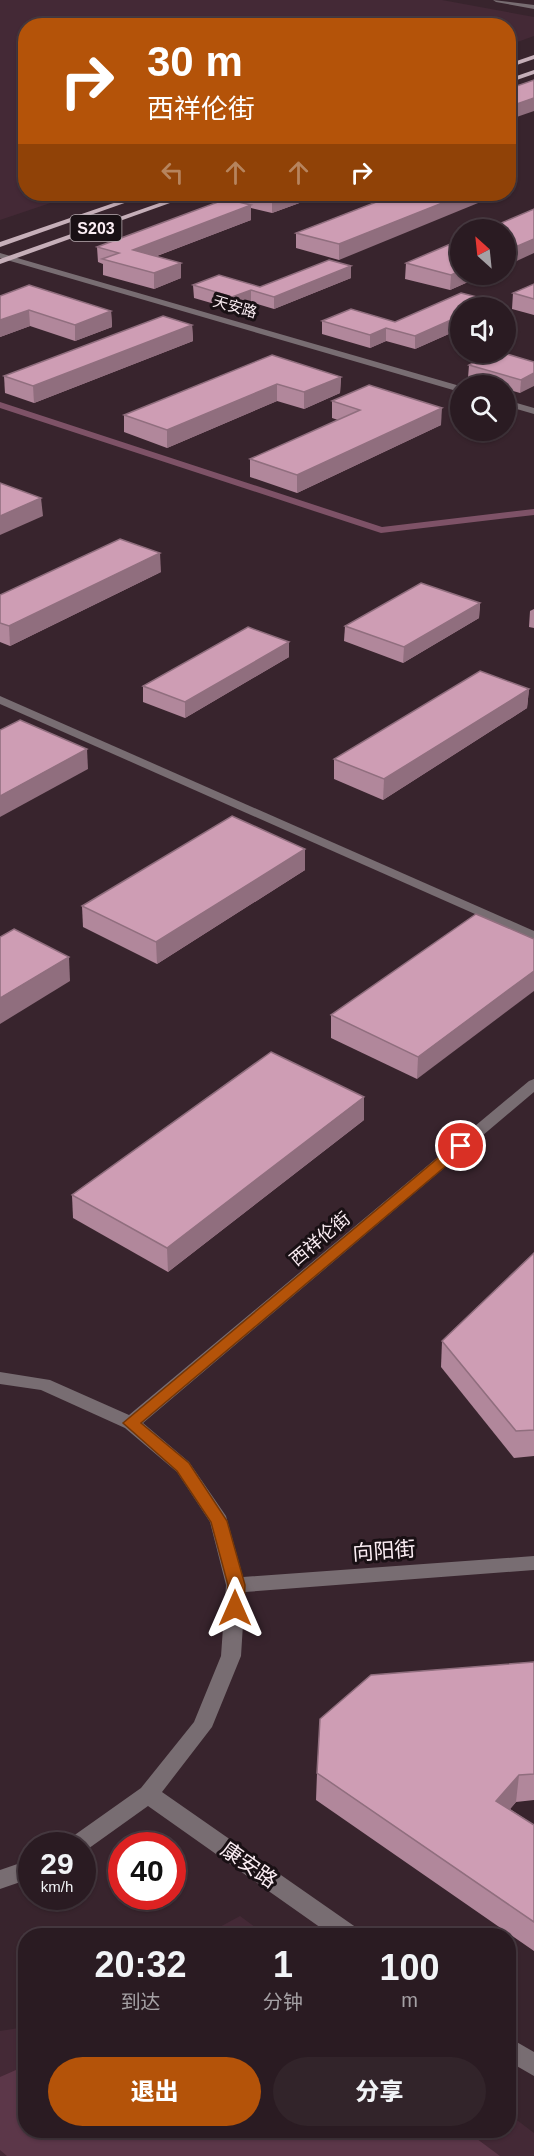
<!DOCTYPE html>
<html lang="zh">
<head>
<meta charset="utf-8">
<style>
	body { margin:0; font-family:Arial,"Noto Sans SC",sans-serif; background:#32242a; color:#f1f3f6; height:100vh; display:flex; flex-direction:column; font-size:22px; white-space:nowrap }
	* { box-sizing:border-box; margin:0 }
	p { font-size:20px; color:#a5a1a5 }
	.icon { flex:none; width:33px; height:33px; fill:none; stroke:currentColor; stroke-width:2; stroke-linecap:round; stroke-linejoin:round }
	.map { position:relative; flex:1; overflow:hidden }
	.side { position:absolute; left:18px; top:1928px; width:498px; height:210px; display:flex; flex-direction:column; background:#2a1b22; border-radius:24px; box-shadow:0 2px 4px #0004,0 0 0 2px #463940 }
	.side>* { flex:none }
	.guide { position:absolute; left:18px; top:18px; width:498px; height:183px; border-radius:24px; box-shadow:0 2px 4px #0004,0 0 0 2px #463940; background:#b45309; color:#fff; overflow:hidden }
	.needle { width:39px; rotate:333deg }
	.controls { position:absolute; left:450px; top:219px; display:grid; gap:12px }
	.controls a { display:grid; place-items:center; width:66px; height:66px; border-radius:50%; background:#2a1b22; box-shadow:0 2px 4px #0004,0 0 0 2px #463940; font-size:30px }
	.speed { position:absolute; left:18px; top:1832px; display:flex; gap:12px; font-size:30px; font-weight:700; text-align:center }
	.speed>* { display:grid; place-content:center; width:78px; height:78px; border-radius:50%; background:#2a1b22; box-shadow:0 2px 4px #0004,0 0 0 2px #463940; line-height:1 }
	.speed small { font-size:15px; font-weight:400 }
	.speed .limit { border:9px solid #d22; background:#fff; color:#111 }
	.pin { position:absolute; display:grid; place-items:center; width:51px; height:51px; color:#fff; margin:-26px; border:3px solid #fff; border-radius:50%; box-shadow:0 2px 6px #0007 }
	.me { position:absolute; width:66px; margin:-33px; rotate:0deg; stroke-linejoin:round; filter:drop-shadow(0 0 4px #0008) }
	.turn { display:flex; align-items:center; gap:21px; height:126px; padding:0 30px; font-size:27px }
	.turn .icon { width:78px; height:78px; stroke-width:2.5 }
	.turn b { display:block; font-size:42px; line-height:51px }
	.lanes { display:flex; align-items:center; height:57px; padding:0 30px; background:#0003; justify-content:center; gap:30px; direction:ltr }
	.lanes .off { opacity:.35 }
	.eta { display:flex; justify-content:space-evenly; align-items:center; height:102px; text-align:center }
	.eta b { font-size:36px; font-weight:800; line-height:42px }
	.primary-button { display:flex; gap:12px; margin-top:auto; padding:12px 30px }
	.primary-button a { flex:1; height:69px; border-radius:36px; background:#b45309; color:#fff; font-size:24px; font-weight:800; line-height:69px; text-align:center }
	.primary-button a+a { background:#32242a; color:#f1f3f6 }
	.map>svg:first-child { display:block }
</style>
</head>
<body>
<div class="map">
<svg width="534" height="2156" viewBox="0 0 534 2156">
	<rect width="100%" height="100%" fill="#38242d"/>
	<g fill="#442936">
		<path d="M0,0H442L534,17V36L509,45L508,26H26V194H77L0,220Z"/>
		<path d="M240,1916L266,1935H205Z"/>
		<path d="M25,2027L26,2130H508L509,2114L534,2133V2156H0V2031Z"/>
	</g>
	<path fill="#5c3749" d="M25,2066L26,2130H465L500,2156H7L0,2150V2077Z"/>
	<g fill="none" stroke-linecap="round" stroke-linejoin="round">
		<path fill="#7e5267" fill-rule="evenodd" d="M0,402L382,527L534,509V515L381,533L0,408Z"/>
		<path fill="#786d72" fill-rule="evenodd" d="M0,696L534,931V940L0,704Z"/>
		<g fill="#786d72" fill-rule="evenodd">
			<path d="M493,0L534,5V9L496,2Z"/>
			<path d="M0,253L460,386V392L0,258Z"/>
			<path d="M506,400L534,408V414L506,406Z"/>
			<path d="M534,1079V1092L143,1423L189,1462L226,1516L243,1577L534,1556V1570L245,1592L241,1656L212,1727L162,1792L357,1928L360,1935H331L148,1806L85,1851L82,1852V1845H66L69,1839L141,1788L194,1722L221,1656L226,1585L210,1522L177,1472L125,1428L41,1390L0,1384V1372L50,1380L129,1415L529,1081Z"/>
			<path d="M32,1859V1878L0,1889V1870Z"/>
			<path d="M508,2037L534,2052V2076L508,2061Z"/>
		</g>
		<g fill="#c6afb9" fill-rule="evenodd">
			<path d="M534,55V59L508,68V64Z"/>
			<path d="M534,70V74L508,83V79Z"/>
			<path d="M140,194H150L0,247V242Z"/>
			<path d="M185,194H195L0,264V259Z"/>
		</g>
	</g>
	<g fill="#b1879b">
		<path d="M241,194H324L272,213L251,208V220L157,256L181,278L154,289L103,275V264L98,262L97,247L241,202Z"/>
		<path d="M397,194L339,260L296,248V233Z"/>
		<path d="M406,263L460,274H486L450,290L405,279Z"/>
		<path d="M351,266V278L274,309L251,302L232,309L194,298L193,285L260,287Z"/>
		<path d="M534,284V315L512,309L513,293Z"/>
		<path d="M461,293L493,301V308H460V329L415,349L386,341L370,348L322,334V321L351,309L395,322Z"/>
		<path d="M0,296L111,311L112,327L75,341L30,326L0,337Z"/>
		<path d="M192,325L193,341L34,403L5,393L4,376Z"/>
		<path d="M272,355L341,377L340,393L304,409L277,401L167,448L124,432V415Z"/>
		<path d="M534,362L520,393L506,389V386H493L468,378L469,365Z"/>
		<path d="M332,401L441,425L297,493L250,477V459L338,420L332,418Z"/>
		<path d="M161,572L10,646L0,642V595Z"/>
		<path d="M480,603L479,618L403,663L344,641L345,626Z"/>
		<path d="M534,609V628L529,627L530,611Z"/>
		<path d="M289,642V657L185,718L143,702V686Z"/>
		<path d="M529,689L527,708L383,800L334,779V759Z"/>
		<path d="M305,849V870L157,964L83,927L82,906Z"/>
		<path d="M476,914L417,1079L331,1038V1015Z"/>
		<path d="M364,1120L168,1272L73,1218L72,1195Z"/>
		<path d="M534,1253V1456L514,1458L441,1367L442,1341Z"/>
		<path d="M534,1662V1800L516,1802L510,1809L534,1825V1951L316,1800L317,1773Z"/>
	</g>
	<g fill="#906e7e">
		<path d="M534,98V111L508,120V107Z"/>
		<path d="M513,174L512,189L508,190V176Z"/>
		<path d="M285,194H324L272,213V198Z"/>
		<path d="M465,194H500L339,260V244Z"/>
		<path d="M251,205V220L133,265V250Z"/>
		<path d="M534,239V253L506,266V251Z"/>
		<path d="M181,263V278L154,289V273Z"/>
		<path d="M351,266V278L274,309V297Z"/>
		<path d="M460,271V274H486L450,290L451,275Z"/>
		<path d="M251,290V302L232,309V297Z"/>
		<path d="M493,301V308H479Z"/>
		<path d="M29,310L30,326L0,337V320Z"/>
		<path d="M111,311L112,327L75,341V325Z"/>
		<path d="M460,316V329L415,349V336Z"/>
		<path d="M192,325L193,341L34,403L33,386Z"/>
		<path d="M386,328V341L370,348V335Z"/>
		<path d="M534,373V386L520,393L521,380Z"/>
		<path d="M341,377L340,393L304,409V392Z"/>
		<path d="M277,384V401L167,448V430Z"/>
		<path d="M442,408L441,425L297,493V475Z"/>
		<path d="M41,498L43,516L0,535V516Z"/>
		<path d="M160,553L161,572L10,646L9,626Z"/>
		<path d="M480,603L479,618L403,663L404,647Z"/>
		<path d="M289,642V657L185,718V702Z"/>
		<path d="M529,689L527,708L383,800L384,779Z"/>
		<path d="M87,749L88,769L0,817V796Z"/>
		<path d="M305,849V870L157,964L156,942Z"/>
		<path d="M69,957L70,981L0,1024V998Z"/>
		<path d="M534,971V991L417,1079L418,1057Z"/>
		<path d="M364,1097V1120L168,1272L167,1248Z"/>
		<path d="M519,1775L516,1802L494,1828L496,1801Z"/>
	</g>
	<g fill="#ce9db4" stroke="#906e7e" stroke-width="1.5">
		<path d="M534,80V98L508,107V89Z"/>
		<path d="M252,194H285L272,198Z"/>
		<path d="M397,194H465L339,244L296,233Z"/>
		<path d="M226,199L251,205L133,250L181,263L154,273L102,259L119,253L97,247Z"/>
		<path d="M534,209V239L506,251V230H485Z"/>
		<path d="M460,240V271L451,275L406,263Z"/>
		<path d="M329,260L351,266L274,297L251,290L232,297L193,285L219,275L260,287Z"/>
		<path d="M534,284V299L513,293Z"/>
		<path d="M29,285L111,311L75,325L29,310L0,320V296Z"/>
		<path d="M461,293L493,301L479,308H460V316L415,336L386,328L370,335L322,321L351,309L395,322Z"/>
		<path d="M163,316L192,325L33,386L4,376Z"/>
		<path d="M495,352H500L534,362V373L521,380L469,365Z"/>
		<path d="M272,355L341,377L304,392L277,384L167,430L124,415Z"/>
		<path d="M369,385L442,408L297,475L250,459L360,410L332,401Z"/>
		<path d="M0,483L41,498L0,516Z"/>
		<path d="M120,539L160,553L9,626L0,623V595Z"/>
		<path d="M421,583L480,603L404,647L345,626Z"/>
		<path d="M248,627L289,642L185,702L143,686Z"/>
		<path d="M480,671L529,689L384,779L334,759Z"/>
		<path d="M20,720L87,749L0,796V730Z"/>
		<path d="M232,816L305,849L156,942L82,906Z"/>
		<path d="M476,914L534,939V971L418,1057L331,1015Z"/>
		<path d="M14,929L69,957L0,998V937Z"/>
		<path d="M271,1052L364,1097L167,1248L72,1195Z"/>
		<path d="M534,1253V1430L516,1431L442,1341Z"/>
		<path d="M534,1662V1774L519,1775L496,1801L534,1825V1922L317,1773L320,1719L371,1675Z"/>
	</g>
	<path fill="#b45309" stroke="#753606" stroke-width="1.5" d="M461,1141L468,1146L466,1149L141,1423L189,1463L227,1521L245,1585L244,1608L241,1613L235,1615L229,1613L226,1608L228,1585L211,1522L177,1471L123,1423L456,1143Z"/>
	<g text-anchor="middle" stroke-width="6" stroke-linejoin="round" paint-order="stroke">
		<g font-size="15" fill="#fbedf3" stroke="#191014">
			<text transform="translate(235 307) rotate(16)" y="5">天安路</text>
		</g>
		<rect fill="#191014" stroke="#b7abb0" stroke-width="1.5" x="70.5" y="215" width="51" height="26" rx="4.5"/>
		<g font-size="16" font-weight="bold" fill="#fbedf3">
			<text x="96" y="234">S203</text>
		</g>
		<g font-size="18" fill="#fbedf3" stroke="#191014">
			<text transform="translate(320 1239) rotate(-40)" y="6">西祥伦街</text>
		</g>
		<g font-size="21" fill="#fbedf3" stroke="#191014">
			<text transform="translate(384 1551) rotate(-4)" y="7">向阳街</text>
			<text transform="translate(249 1865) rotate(35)" y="7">康安路</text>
		</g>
	</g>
</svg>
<div class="controls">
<a><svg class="needle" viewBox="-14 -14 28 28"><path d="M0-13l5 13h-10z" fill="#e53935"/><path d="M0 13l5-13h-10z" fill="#a5a1a5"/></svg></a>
<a><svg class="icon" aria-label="sound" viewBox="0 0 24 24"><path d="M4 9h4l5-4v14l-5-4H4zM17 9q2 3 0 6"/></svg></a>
<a><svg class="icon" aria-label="search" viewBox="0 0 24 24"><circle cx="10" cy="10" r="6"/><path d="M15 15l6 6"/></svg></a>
</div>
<div class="speed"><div>29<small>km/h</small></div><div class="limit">40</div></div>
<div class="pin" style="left:461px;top:1146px;background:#d93025"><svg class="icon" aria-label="arrive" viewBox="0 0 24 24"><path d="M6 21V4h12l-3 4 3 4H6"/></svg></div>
<svg class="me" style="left:235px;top:1608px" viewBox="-20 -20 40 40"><path d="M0-17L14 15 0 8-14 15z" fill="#b45309" stroke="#fff" stroke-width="4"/></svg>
<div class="guide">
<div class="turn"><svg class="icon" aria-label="right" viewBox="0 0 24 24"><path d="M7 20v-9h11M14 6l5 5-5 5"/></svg><div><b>30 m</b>西祥伦街</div></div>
<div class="lanes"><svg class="icon off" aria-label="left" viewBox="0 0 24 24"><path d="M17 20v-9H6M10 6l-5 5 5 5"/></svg><svg class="icon off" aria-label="ahead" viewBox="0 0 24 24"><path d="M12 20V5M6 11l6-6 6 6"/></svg><svg class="icon off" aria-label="ahead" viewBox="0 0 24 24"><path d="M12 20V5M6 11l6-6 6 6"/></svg><svg class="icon" aria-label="right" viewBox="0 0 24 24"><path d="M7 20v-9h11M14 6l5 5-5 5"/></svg></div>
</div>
<section class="side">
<div class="eta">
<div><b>20:32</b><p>到达</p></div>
<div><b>1</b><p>分钟</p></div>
<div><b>100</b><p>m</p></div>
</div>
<div class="primary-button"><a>退出</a><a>分享</a></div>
</section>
</div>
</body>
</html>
